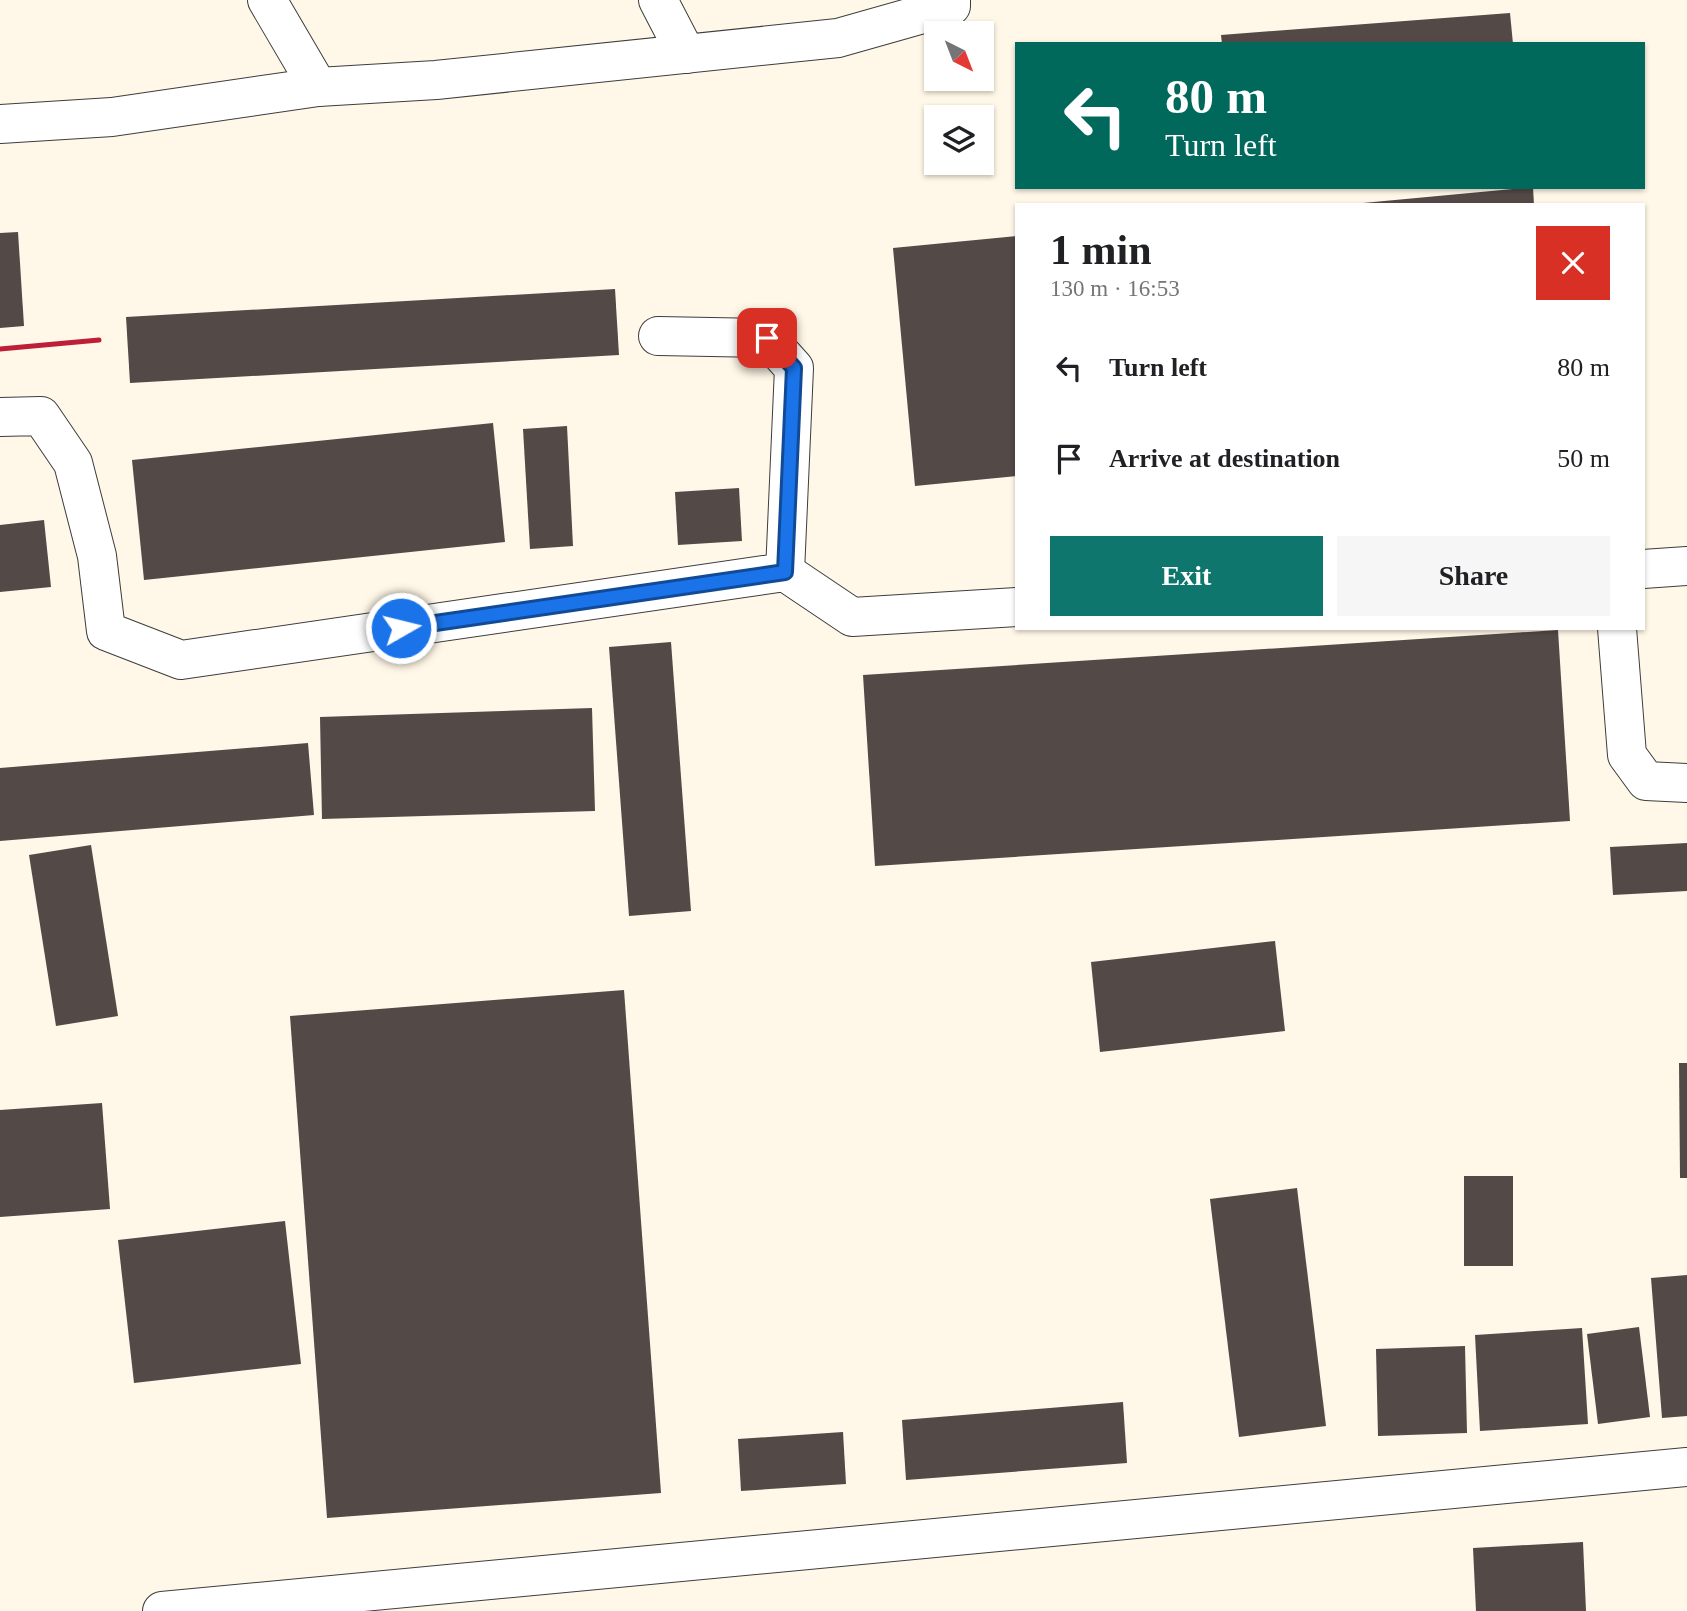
<!DOCTYPE html>
<html lang="en">
<head>
<meta charset="utf-8">
<style>
	body { margin:0; font-family:"Times New Roman",serif; background:#f6f6f6; color:#202124; height:100vh; display:flex; flex-direction:column; font-size:26px; white-space:nowrap }
	* { box-sizing:border-box; margin:0 }
	p { font-size:23px; color:#757577 }
	.icon { flex:none; width:38px; height:38px; fill:none; stroke:currentColor; stroke-width:2; stroke-linecap:round; stroke-linejoin:round }
	.map { position:relative; flex:1; overflow:hidden }
	.details { position:absolute; left:1015px; top:203px; width:630px; height:427px; display:flex; flex-direction:column; background:#fff; border-radius:0px; box-shadow:0 2px 5px #0004 }
	.details>* { flex:none }
	.hud { position:absolute; left:1015px; top:42px; width:630px; height:147px; border-radius:0px; box-shadow:0 2px 5px #0004; background:#00695c; color:#fff; overflow:hidden }
	.needle { width:46px; rotate:138deg }
	.tools { position:absolute; left:924px; top:21px; display:grid; gap:14px }
	.tools a { display:grid; place-items:center; width:70px; height:70px; border-radius:0px; background:#fff; box-shadow:0 2px 5px #0004; font-size:35px }
	.pin { position:absolute; display:grid; place-items:center; width:60px; height:60px; color:#fff; margin:-30px; border-radius:14px; box-shadow:0 4px 10px #0006 }
	.me { position:absolute; width:77px; margin:-38px; rotate:82deg; stroke-linejoin:round; filter:drop-shadow(0 0 5px #0008) }
	.turn { display:flex; align-items:center; gap:24px; height:147px; padding:0 35px; font-size:32px }
	.turn .icon { width:91px; height:91px; stroke-width:2.5 }
	.turn b { display:block; font-size:49px; line-height:60px }
	.round { display:grid; place-items:center; flex:none; width:74px; height:74px; border-radius:0px; background:#f6f6f6 }
	.summary { display:flex; align-items:center; justify-content:space-between; height:119px; padding:0 35px }
	h1 { font-size:42px; font-weight:600; line-height:52px }
	.primary-button { display:flex; gap:14px; margin-top:auto; padding:14px 35px }
	.primary-button a { flex:1; height:80px; border-radius:0px; background:#0f766e; color:#fff; font-size:28px; font-weight:600; line-height:80px; text-align:center }
	.primary-button a+a { background:#f6f6f6; color:#202124 }
	ul { padding:0; list-style:none }
	li { display:flex; align-items:center; gap:21px; height:91px; padding:0 35px }
	li div { flex:1 }
	li b { display:block; font-size:26px }
	li em { font-style:normal }
	.map>svg:first-child { display:block }
</style>
</head>
<body>
<div class="map">
<svg width="1687" height="1611" viewBox="0 0 1687 1611">
	<rect width="100%" height="100%" fill="#fff7e7"/>
	<g fill="#534946">
		<path d="M1510,13L1513,44H1222L1221,35Z"/>
		<path d="M1533,187L1534,205H1363V203Z"/>
		<path d="M18,232L24,326L0,328V233Z"/>
		<path d="M1017,236V476L915,486L893,248Z"/>
		<path d="M615,289L619,355L130,383L126,317Z"/>
		<path d="M493,423L505,542L144,580L132,460Z"/>
		<path d="M567,426L573,546L530,549L523,429Z"/>
		<path d="M739,488L742,541L678,545L675,492Z"/>
		<path d="M44,520L51,587L0,592V525Z"/>
		<path d="M1558,630L1570,821L875,866L863,675Z"/>
		<path d="M671,642L691,911L629,916L609,647Z"/>
		<path d="M592,708L595,811L322,819L320,717Z"/>
		<path d="M308,743L314,815L0,841V768Z"/>
		<path d="M1687,843V891L1613,895L1610,847Z"/>
		<path d="M91,845L118,1016L56,1026L29,855Z"/>
		<path d="M1275,941L1285,1031L1100,1052L1091,962Z"/>
		<path d="M624,990L661,1493L327,1518L290,1016Z"/>
		<path d="M1679,1063H1687V1178H1680Z"/>
		<path d="M102,1103L110,1209L0,1217V1110Z"/>
		<rect x="1464" y="1176" width="49" height="90"/>
		<path d="M1297,1188L1326,1426L1239,1437L1210,1199Z"/>
		<path d="M285,1221L301,1364L134,1383L118,1240Z"/>
		<path d="M1687,1275V1416L1662,1418L1651,1278Z"/>
		<path d="M1639,1327L1650,1417L1598,1424L1587,1334Z"/>
		<path d="M1582,1328L1588,1424L1480,1431L1475,1335Z"/>
		<path d="M1465,1346L1467,1433L1378,1436L1376,1349Z"/>
		<path d="M1123,1402L1127,1463L906,1480L902,1420Z"/>
		<path d="M843,1432L846,1484L741,1491L738,1439Z"/>
		<path d="M1583,1542L1586,1611H1476L1473,1548Z"/>
	</g>
	<g fill="none" stroke-linecap="round" stroke-linejoin="round">
		<defs>
			<g id="minor">
				<path d="M267,0L318,87"/>
				<path d="M658,0L686,54"/>
				<path d="M0,124L112,117L318,87L436,80L838,38L951,6V0"/>
				<path d="M658,336L767,338L794,368L785,572"/>
				<path d="M0,417L41,416L73,463L97,556L106,631L181,660L785,572L852,617L1017,607"/>
				<path d="M1643,569L1687,566"/>
				<path d="M1617,628L1627,755L1646,781L1687,783"/>
				<path d="M162,1611L1687,1467"/>
			</g>
		</defs>
		<use href="#minor" stroke="#3d3d3d" stroke-width="40"/>
		<use href="#minor" stroke="#fff" stroke-width="38"/>
		<path stroke="#bd1f39" stroke-width="5" d="M0,349L99,340"/>
	</g>
	<g fill="none" stroke-linecap="round" stroke-linejoin="round">
		<defs>
			<path id="route" d="M401,628L785,572L794,368L767,338"/>
		</defs>
		<use href="#route" stroke="#114b97" stroke-width="18"/>
		<use href="#route" stroke="#1a73e8" stroke-width="12"/>
	</g>
</svg>
<div class="tools">
<a><svg class="needle" viewBox="-14 -14 28 28"><path d="M0-13l5 13h-10z" fill="#e53935"/><path d="M0 13l5-13h-10z" fill="#757577"/></svg></a>
<a><svg class="icon" aria-label="layers" viewBox="0 0 24 24"><path d="M12 4l9 5-9 5-9-5zM3 14l9 5 9-5"/></svg></a>
</div>
<div class="pin" style="left:767px;top:338px;background:#d93025"><svg class="icon" aria-label="arrive" viewBox="0 0 24 24"><path d="M6 21V4h12l-3 4 3 4H6"/></svg></div>
<svg class="me" style="left:401px;top:628px" viewBox="-20 -20 40 40"><circle r="17" fill="#1a73e8" stroke="#fff" stroke-width="3"/><path d="M0-11L8 9 0 5-8 9z" fill="#fff"/></svg>
<div class="hud">
<div class="turn"><svg class="icon" aria-label="left" viewBox="0 0 24 24"><path d="M17 20v-9H6M10 6l-5 5 5 5"/></svg><div><b>80 m</b>Turn left</div></div>
</div>
<section class="details">
<div class="summary"><div><h1>1 min</h1><p>130 m · 16:53</p></div><a class="round" style="background:#d93025;color:#fff"><svg class="icon" aria-label="close" viewBox="0 0 24 24"><path d="M6 6l12 12M18 6L6 18"/></svg></a></div>
<ul>
<li><svg class="icon" aria-label="left" viewBox="0 0 24 24"><path d="M17 20v-9H6M10 6l-5 5 5 5"/></svg><div><b>Turn left</b></div><em>80 m</em></li>
<li><svg class="icon" aria-label="arrive" viewBox="0 0 24 24"><path d="M6 21V4h12l-3 4 3 4H6"/></svg><div><b>Arrive at destination</b></div><em>50 m</em></li>
</ul>
<div class="primary-button"><a>Exit</a><a>Share</a></div>
</section>
</div>
</body>
</html>
